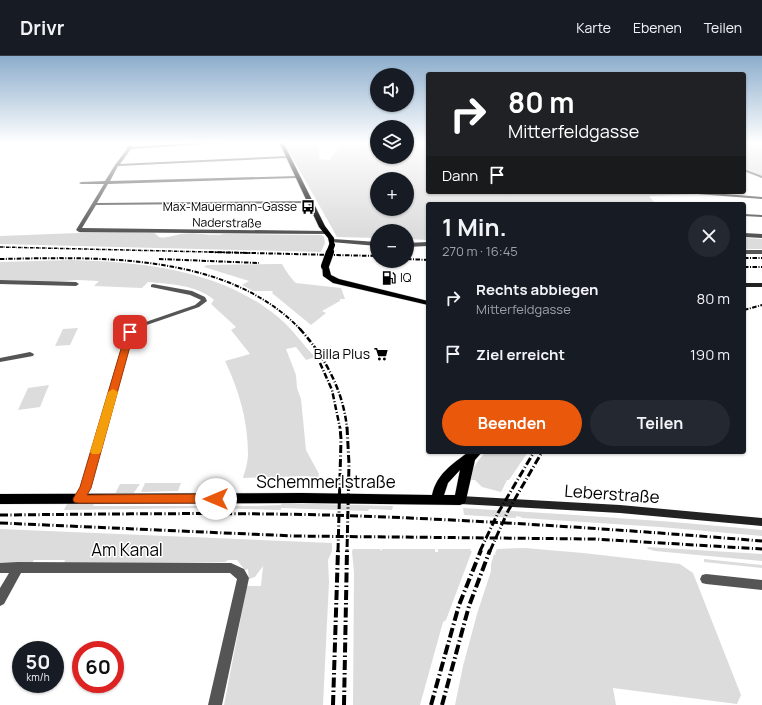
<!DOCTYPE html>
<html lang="de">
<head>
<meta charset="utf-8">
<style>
	body { margin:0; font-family:Manrope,sans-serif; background:#242831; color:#f1f3f6; height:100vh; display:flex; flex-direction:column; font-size:15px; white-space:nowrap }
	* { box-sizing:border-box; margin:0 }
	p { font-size:13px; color:#9ea1a6 }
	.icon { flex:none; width:22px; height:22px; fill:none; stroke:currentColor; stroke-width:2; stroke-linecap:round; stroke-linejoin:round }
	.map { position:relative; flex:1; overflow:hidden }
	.sheet { position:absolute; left:426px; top:146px; width:320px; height:252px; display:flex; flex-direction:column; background:#171b24; border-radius:4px; box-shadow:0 1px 3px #0004 }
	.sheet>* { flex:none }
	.hud { position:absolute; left:426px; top:16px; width:320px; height:122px; border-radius:4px; box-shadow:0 1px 3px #0004; background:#202124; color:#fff; overflow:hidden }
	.fabs { position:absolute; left:370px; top:12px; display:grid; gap:8px }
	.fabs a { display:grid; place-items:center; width:44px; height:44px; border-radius:50%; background:#171b24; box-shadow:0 1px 3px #0004; font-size:20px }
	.speed { position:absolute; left:12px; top:585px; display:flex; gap:8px; font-size:20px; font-weight:700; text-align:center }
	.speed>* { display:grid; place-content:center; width:52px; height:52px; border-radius:50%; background:#171b24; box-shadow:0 1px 3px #0004; line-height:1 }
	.speed small { font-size:10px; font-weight:400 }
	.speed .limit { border:6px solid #d22; background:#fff; color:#111 }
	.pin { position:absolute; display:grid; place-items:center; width:34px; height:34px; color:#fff; margin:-17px; border-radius:8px; box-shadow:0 2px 6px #0006 }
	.me { position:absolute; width:44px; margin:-22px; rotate:270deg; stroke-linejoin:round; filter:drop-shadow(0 0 3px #0008) }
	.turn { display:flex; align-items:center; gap:14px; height:84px; padding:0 16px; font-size:18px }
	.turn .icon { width:52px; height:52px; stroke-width:2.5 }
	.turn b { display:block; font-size:28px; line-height:34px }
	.then { display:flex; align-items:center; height:38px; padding:0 16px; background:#0003; gap:8px; font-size:15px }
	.round { display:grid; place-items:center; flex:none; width:42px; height:42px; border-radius:21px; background:#242831 }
	.head { display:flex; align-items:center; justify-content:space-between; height:68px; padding:0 16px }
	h1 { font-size:24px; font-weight:700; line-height:30px }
	.primary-button { display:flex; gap:8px; margin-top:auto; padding:8px 16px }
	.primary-button a { flex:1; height:46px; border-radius:24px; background:#ea580c; color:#fff; font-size:16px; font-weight:700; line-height:46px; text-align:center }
	.primary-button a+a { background:#242831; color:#f1f3f6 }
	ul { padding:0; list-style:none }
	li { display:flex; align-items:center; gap:12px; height:56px; padding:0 16px }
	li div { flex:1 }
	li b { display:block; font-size:15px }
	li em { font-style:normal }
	header { display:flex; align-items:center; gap:24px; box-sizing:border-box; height:56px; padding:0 20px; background:#171b24; border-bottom:1px solid #363941 }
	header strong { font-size:19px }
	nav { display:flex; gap:22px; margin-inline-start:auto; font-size:14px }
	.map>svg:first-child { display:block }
</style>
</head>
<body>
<header>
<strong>Drivr</strong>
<nav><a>Karte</a><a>Ebenen</a><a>Teilen</a></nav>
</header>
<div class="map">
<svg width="762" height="649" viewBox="0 0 762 649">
	<rect width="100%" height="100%" fill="#fff"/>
	<g fill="#dcdcdc" fill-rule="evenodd">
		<path d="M286,86H317L320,103L329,104L343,86H377V101H407V86H428V136H694L697,138L649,140L654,146L670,148H428V184L407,183V175H377V182L337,181L287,92ZM377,123H407V153H377Z"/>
		<path d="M744,86H762V122L744,116Z"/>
		<path d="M84,175L154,177C156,178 158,180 159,181C167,183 174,179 181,178C195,175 210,181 224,178L321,179L324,181L325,187L321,196L0,188V180L78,177Z"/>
		<path d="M744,182L762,183V193H744Z"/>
		<path d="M72,204C143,206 221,214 278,261C293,273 302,288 315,301L306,304L296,291L286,293L296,319L297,332L301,343L306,394L319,418L316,427L309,420L243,422C245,415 248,406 248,398C248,365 239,334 225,305L250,298L231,274L236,271L211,248L214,244C198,229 169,228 148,226L142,232L94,230L99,225L78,224L52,226L0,224V206Z"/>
		<path d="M282,208C284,212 292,224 296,227L341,232L345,243H340V245L322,255L326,257L311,269L272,237L273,235H253L242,229L249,225L204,211L207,209Z"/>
		<path d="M78,272L70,289L55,290L63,273Z"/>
		<path d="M49,329L40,351L18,354L28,332Z"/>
		<path d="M486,396H528L509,424H507L501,436L482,431L475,424H470C472,412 477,405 486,396Z"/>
		<path d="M145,427H181L178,435L141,436Z"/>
		<path d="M120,428H140L133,438H115Z"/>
		<path d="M282,447L393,450L392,454L369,453L368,455L281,452V454L202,452L64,454L67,448H94L93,450H257L281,449Z"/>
		<path d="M463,452C563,458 662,464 762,474V480L660,471L522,462L521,461L516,460V462L464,459Z"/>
		<path d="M0,473L332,487V495L328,504L329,526L323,649H224L247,530H261L263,510L255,521L249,523L248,513L245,514L237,504H228L225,506L64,507L65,504H34L32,507H0Z"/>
		<path d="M647,491L762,498V505L655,495L648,493Z"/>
		<path d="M525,492L583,497L680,508L693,517L741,639L737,648L613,632L616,649H455L463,610L477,558L491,515V508L494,498L496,499L495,497L497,493Z"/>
		<path d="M353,493H380L382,495V493H435V496H438V493H471L470,495H472L446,564L443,566L420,649H353L354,517L352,495Z"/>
		<path d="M704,503L762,509V512L704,506Z"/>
	</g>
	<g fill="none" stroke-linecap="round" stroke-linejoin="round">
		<defs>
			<g id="primary">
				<path d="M279,86H283L325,170L334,182V190H330L328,182L319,171Z"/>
				<path d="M322,208H328L331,219L339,223L428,245V249L333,227L323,220Z"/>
				<path d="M468,396H482L475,404L466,444L465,447L460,449L302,447L0,448V438L302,437L432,439C437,417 452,409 468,396ZM460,414L455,439H444L448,427Z"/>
			</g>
		</defs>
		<use href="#primary" stroke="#dbdbdb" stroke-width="1"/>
		<g fill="#555" fill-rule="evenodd">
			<path d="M213,86H240L131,93L120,108L287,100L289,101L287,102L118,110L110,125L297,120L299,121L297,122L108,128L97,147L309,145L311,146L309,147L96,149L82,172L326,175L329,177L328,178L79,176L76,174L104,128H81L79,127L81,126L105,125L115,109L127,93L126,92L130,89H132V91Z"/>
			<path d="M744,113L762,120V122L744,115Z"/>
			<path d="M658,136H701L762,141V143L697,138H659L657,137Z"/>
			<path d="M744,158L762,159V161L744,160Z"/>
			<path d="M744,177L762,178V182L744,181Z"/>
			<path d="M333,183L377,186V190L331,186L330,185Z"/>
			<path d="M428,186V190L407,191V187Z"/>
			<rect x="744" y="194" width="18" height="4"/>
			<path d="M0,224L76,226L79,228L76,230L0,228Z"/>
			<path d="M153,228L192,235L205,241L207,245L199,251L138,272L133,277L90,432L83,446L79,447L75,446L74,443L80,432L126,276L134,270L195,249L201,244L190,239L151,231V229Z"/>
			<path d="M30,296L34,298L33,300L0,306V302Z"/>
			<path d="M18,506L231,507L244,513L249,522L222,649H208L237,523L230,517H21L4,548L0,550V532L9,517H0V507Z"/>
			<path d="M706,518L762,524V534L706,528L702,527L700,523L702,519Z"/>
		</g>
		<g fill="#222" fill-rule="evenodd">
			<rect x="744" y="227" width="18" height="4"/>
			<path d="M460,440L620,449L762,462V470L620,457L460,448L456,447L455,444L456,441Z"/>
		</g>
		<use href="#primary" fill="#000" fill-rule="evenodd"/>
		<path stroke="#000" stroke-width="1.5" stroke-dasharray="3.5 1 0.5 1" stroke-linecap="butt" d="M0,191L251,197"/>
		<g stroke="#000" stroke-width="2" stroke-dasharray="4.5 1.5 1 1.5" stroke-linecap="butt">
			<path d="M209,196L377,200"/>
			<path d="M744,202H762"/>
			<path d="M0,203C98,201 227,196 301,274"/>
			<path d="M159,203L259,207"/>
			<path d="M407,203L428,204"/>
			<path d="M744,211H762"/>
			<path d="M744,254L762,249"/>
		</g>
		<g stroke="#000" stroke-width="2.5" stroke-dasharray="6 2 1 2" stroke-linecap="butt">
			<path d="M300,273C325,301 343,334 347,372"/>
			<path d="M320,307L332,334L340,372"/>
		</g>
		<g stroke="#000" stroke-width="3" stroke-dasharray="8 2.5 1 2.5" stroke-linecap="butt">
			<path d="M347,371L349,408L347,495"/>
			<path d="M0,459C120,458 240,456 360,460C494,465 628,474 762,485"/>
			<path d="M0,467L294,480L594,483L762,493"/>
			<path d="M338,495L341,383L340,371"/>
			<path d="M480,495L498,457L534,396"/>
			<path d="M490,495L508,455L542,396"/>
		</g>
		<g stroke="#000" stroke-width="4" stroke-dasharray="10 3 1.5 3" stroke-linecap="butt">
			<path d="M333,649L338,494"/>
			<path d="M344,649L347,494"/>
			<path d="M431,649L459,549L481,494"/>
			<path d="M442,649L469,550L490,494"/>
		</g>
		<defs>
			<path id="primary-bridge-far1" d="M329,197L332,189"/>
			<path id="primary-bridge" d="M325,210L330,196"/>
		</defs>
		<use href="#primary-bridge-far1" stroke="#dbdbdb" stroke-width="6" stroke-linecap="butt"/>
		<use href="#primary-bridge" stroke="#dbdbdb" stroke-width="9" stroke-linecap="butt"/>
		<use href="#primary-bridge-far1" stroke="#000" stroke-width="6"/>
		<use href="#primary-bridge" stroke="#000" stroke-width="8"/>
	</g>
	<linearGradient id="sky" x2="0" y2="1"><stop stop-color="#8cadcc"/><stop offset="0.49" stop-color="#fff"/><stop offset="1" stop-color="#fff" stop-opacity="0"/></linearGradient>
	<rect width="762" height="177" fill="url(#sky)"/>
	<path fill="#ea580c" stroke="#983908" d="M130,274L134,276L91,432L87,439L216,438L220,439L222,443L220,446L216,447H79L74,446L73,443L80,431L126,276Z"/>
	<path fill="#f59e0b" d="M113,333L118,336L101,396L99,398H92L90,396L108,336Z"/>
	<defs>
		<symbol id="bus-bare" viewBox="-9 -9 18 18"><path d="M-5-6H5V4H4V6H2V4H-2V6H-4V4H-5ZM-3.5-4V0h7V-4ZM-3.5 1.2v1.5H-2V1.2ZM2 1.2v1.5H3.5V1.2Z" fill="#000" stroke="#fff" stroke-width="2.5" paint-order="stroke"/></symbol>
		<symbol id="fuel-bare" viewBox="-9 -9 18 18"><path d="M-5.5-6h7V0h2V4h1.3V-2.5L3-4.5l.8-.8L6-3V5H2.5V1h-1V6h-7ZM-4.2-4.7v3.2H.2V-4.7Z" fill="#000" stroke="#fff" stroke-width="2.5" paint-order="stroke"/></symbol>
		<symbol id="supermarket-bare" viewBox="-9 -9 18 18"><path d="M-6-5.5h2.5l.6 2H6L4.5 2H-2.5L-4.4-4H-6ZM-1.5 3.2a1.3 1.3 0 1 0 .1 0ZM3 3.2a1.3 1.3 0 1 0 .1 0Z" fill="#000" stroke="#fff" stroke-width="2.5" paint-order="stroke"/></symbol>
	</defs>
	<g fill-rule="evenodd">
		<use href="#bus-bare" x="298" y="141" width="20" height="20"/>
		<use href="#fuel-bare" x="379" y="212" width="20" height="20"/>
		<use href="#supermarket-bare" x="371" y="288" width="20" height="20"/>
	</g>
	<g text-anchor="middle" stroke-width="3" stroke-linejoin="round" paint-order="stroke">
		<g font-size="12" fill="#000" stroke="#fff" text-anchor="end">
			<text x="297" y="155">Max-Mauermann-Gasse</text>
			<text x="400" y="226" text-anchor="start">IQ</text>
		</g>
		<g font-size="12" fill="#000" stroke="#fff">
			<text transform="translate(227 167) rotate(1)" y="4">Naderstraße</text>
		</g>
		<g font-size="14" fill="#000" stroke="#fff" text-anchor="end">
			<text x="370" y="303">Billa Plus</text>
		</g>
		<g font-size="17" fill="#000" stroke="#fff">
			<text x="326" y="432">Schemmerlstraße</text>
			<text transform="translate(612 438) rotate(4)" y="6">Leberstraße</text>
			<text x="127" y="500">Am Kanal</text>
		</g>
	</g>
</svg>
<div class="fabs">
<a><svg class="icon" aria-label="sound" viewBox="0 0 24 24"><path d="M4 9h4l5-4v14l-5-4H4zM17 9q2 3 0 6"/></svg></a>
<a><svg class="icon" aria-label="layers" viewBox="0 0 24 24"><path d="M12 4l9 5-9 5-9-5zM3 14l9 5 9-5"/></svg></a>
<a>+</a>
<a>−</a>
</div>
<div class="speed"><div>50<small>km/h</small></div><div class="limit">60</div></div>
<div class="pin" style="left:130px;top:276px;background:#d93025"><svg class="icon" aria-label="arrive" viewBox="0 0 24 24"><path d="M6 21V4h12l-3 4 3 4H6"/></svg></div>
<svg class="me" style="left:216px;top:443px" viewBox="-20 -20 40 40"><circle r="19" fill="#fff"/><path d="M0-13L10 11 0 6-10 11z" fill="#ea580c"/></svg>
<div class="hud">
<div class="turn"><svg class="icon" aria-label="right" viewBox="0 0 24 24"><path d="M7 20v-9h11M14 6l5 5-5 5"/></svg><div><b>80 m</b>Mitterfeldgasse</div></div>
<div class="then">Dann<svg class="icon" aria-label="arrive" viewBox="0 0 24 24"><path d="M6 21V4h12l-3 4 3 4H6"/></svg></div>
</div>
<section class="sheet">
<div class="head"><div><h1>1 Min.</h1><p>270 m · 16:45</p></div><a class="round"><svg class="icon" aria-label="close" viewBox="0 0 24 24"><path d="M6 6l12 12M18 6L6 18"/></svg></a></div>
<ul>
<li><svg class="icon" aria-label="right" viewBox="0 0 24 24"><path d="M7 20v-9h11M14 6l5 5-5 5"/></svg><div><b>Rechts abbiegen</b><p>Mitterfeldgasse</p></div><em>80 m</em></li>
<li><svg class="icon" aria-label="arrive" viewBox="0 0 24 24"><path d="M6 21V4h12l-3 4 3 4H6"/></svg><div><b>Ziel erreicht</b></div><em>190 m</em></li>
</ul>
<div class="primary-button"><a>Beenden</a><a>Teilen</a></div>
</section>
</div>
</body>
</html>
